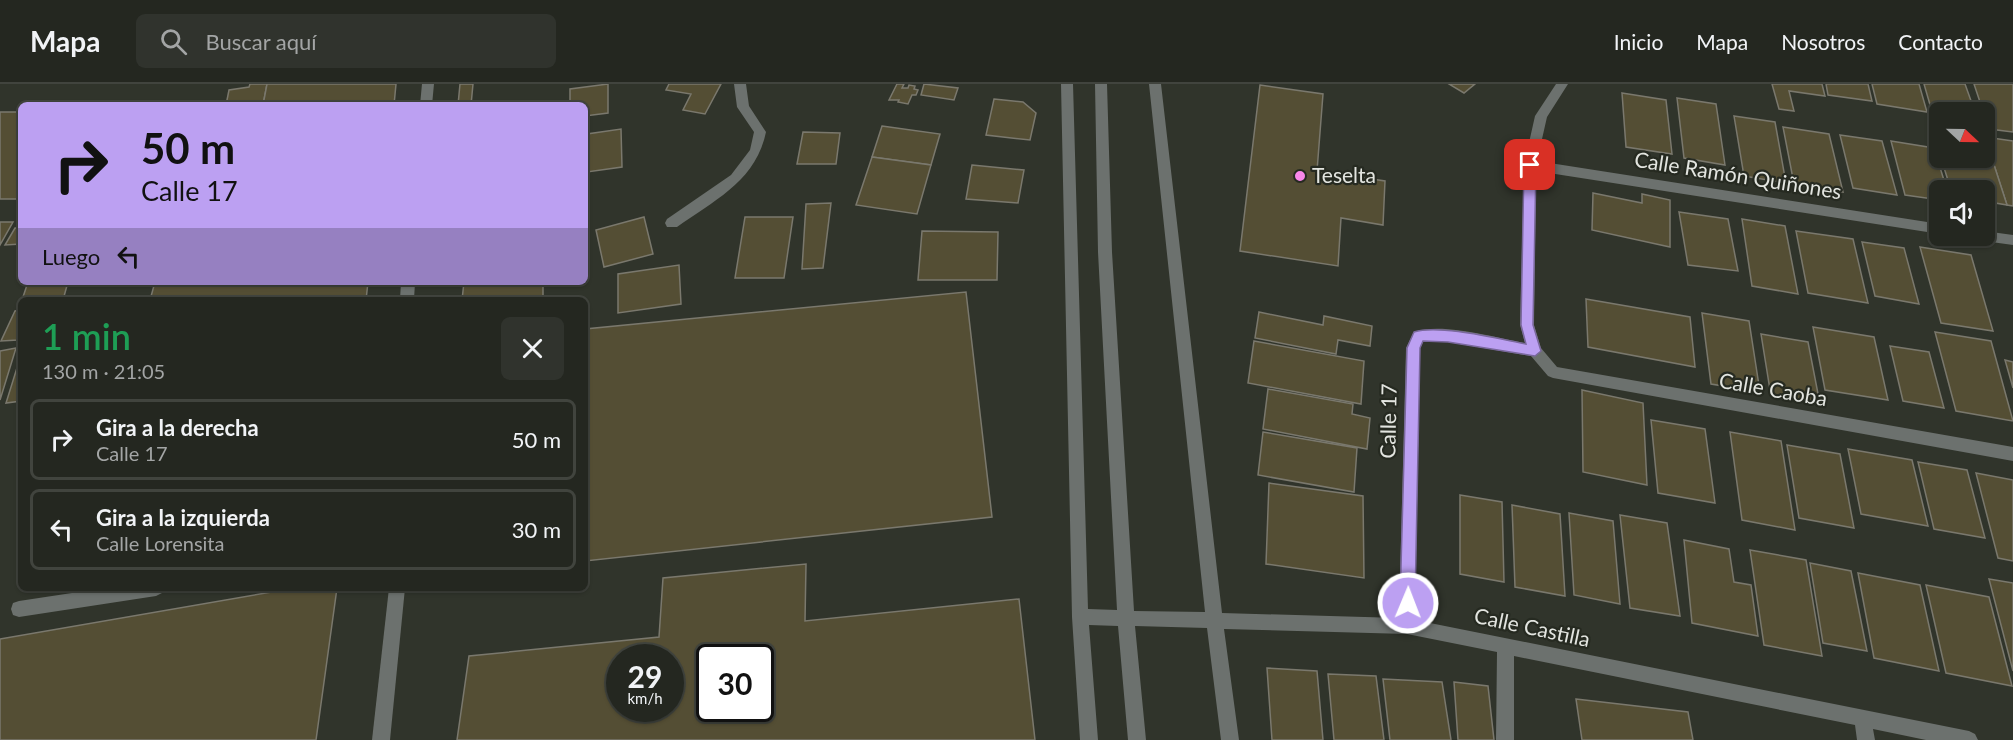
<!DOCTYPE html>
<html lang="es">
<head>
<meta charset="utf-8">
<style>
	body { margin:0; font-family:Lato,sans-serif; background:#30332d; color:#f1f3f6; height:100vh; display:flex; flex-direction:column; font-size:22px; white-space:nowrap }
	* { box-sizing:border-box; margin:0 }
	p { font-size:20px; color:#a3a5a5 }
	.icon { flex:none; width:33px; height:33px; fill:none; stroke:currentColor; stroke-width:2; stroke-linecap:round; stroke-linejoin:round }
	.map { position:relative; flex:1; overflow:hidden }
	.drawer { position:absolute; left:18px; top:213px; width:570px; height:294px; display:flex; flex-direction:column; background:#242720; border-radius:9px; box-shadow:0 2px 4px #0004,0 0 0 2px #41443e }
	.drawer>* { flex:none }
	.guide { position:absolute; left:18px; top:18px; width:570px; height:183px; border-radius:9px; box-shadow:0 2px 4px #0004,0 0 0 2px #41443e; background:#bca0f2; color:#111; overflow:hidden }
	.needle { width:39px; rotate:112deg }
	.tools { position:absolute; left:1929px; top:18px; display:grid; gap:12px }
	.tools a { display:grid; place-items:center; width:66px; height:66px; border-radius:9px; background:#242720; box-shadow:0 2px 4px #0004,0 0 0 2px #41443e; font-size:30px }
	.speed { position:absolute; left:606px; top:560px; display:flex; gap:12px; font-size:30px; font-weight:700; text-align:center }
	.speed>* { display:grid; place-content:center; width:78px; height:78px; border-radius:50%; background:#242720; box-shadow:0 2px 4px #0004,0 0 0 2px #41443e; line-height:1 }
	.speed small { font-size:15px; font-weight:400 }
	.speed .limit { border:3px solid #111; border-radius:9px; background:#fff; color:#111 }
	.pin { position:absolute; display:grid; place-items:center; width:51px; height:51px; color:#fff; margin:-26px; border-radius:12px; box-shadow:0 3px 9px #0006 }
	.me { position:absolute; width:66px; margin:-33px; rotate:1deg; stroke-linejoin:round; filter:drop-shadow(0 0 4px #0008) }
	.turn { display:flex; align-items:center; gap:21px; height:126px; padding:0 24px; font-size:27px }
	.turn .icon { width:78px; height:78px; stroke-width:2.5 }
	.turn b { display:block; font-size:42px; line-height:51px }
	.then { display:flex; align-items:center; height:57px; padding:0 24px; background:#0003; gap:12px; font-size:22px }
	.round { display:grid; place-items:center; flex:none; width:63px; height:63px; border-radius:9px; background:#30332d }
	.headline { display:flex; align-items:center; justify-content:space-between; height:102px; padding:0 24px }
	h1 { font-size:36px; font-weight:600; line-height:45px; color:#1e9e55 }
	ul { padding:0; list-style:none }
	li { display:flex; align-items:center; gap:18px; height:81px; margin:0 12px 9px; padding:0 12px; border:3px solid #41443e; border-radius:9px }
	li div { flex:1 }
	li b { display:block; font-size:22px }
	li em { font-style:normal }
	header { display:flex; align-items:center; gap:36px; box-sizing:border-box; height:84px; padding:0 30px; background:#242720; border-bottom:2px solid #41443e }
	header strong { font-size:28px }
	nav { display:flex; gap:33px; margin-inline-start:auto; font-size:21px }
	.search { width:420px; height:54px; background:#30332d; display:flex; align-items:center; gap:15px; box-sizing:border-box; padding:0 21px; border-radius:9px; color:#a3a5a5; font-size:22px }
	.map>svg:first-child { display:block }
</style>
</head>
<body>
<header>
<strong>Mapa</strong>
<div class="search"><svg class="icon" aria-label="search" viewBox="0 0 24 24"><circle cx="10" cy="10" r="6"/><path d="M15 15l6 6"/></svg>Buscar aquí</div>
<nav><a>Inicio</a><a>Mapa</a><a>Nosotros</a><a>Contacto</a></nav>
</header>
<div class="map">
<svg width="2013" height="656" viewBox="0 0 2013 656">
	<rect width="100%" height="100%" fill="#30342b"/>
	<g fill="#544e34" stroke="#7a786d" stroke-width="1.5" fill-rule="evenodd">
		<path d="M250,0H267L263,21H226L229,6L249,3Z"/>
		<path d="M267,0H396L394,21H263Z"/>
		<path d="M460,0H473L471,21H458Z"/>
		<path d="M608,0V29L585,32V21H570V5Z"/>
		<path d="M669,0H721L705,30L683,26L691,10L666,6Z"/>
		<path d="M897,0H904L902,4H908L909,1L915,2L914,5L918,6L916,11H912L908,20L898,18L899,16H889Z"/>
		<path d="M924,0L958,4L954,16L921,11Z"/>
		<path d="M1449,0H1475L1464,9Z"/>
		<path d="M1772,0H1822L1825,12L1789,7L1794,27L1779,25Z"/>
		<path d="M1826,0H1868L1872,17L1828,11Z"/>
		<path d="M1872,0H1919L1927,28L1877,20Z"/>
		<path d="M1924,0H1965L1975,28H1940V32L1933,31Z"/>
		<path d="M1974,0H2013V48L1989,45Z"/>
		<path d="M1260,1L1323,10L1317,87L1385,97L1383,141L1341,134L1338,182L1240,167Z"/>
		<path d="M1622,9L1666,16L1672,70L1626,63Z"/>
		<path d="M1677,14L1716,20L1725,81L1684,74Z"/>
		<path d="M994,15L1023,18L1036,29L1030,56L986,51Z"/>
		<rect x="0" y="28" width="21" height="87"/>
		<path d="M1734,32L1775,38L1786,99L1744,92Z"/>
		<path d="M882,42L940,50L931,81L872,73Z"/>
		<path d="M1783,43L1829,50L1843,108L1794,100Z"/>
		<path d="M621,45L622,83L587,88V50Z"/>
		<path d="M803,48L840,49L836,80H797Z"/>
		<path d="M1840,51L1882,57L1897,111L1853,104Z"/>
		<path d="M1985,53L2013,57V122L2007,121Z"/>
		<path d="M1985,53L2007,121L1984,117V106H1951L1941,74H1984Z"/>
		<path d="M1891,57L1934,64L1947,106H1940V116L1905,111Z"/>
		<path d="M872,73L931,81L917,130L856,121Z"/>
		<path d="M972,81L1024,86L1018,119L966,115Z"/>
		<path d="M1593,109L1642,119V110L1670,116V163L1592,146Z"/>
		<path d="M831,119L823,184L802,185L806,120Z"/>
		<path d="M1679,128L1728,135L1738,187L1688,181Z"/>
		<path d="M644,133L653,170L604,183L596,146Z"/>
		<path d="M745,133H793L784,194H735Z"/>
		<path d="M1742,135L1785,142L1798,210L1752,202Z"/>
		<path d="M0,138H13L0,161Z"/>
		<path d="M15,144H21V160L5,161Z"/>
		<path d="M922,147L998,148L997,196H918Z"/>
		<path d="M1796,147L1853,155L1868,219L1808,209Z"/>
		<path d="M1862,158L1904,164L1919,220L1875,212Z"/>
		<path d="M1920,163L1971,171L1993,247L1941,239Z"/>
		<path d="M679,181L681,220L618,229V190Z"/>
		<path d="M28,198H68L63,216H22Z"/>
		<path d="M155,198H368L366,216H150Z"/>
		<path d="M464,198H543V216H462Z"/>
		<path d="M966,208L992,433L585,477V245Z"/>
		<path d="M1586,215L1690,233L1695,283L1588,263Z"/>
		<path d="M21,226V249L18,256L1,257L15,227Z"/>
		<path d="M1259,228L1323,241L1324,232L1372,242L1370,262L1338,256L1336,270L1255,254Z"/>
		<path d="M1702,229L1749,237L1760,308L1711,300Z"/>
		<path d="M1813,243L1874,253L1888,316L1825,306Z"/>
		<path d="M1935,248L1991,257L2013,337L1956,327Z"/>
		<path d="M1761,250L1808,258L1820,320L1771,312Z"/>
		<path d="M1254,257L1364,277L1361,320L1248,299Z"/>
		<path d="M1890,262L1929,268L1944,324L1903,317Z"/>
		<path d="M16,264L0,316V267Z"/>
		<path d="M21,271V317L6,319Z"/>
		<path d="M2005,276L2013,278V304Z"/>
		<path d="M1268,305L1353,320L1352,330L1370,334L1367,365L1263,345Z"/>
		<path d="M1582,306L1643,319L1647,401L1583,388Z"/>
		<path d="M1651,336L1705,345L1715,419L1658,409Z"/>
		<path d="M1263,348L1357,364L1354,408L1258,391Z"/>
		<path d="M1730,348L1781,357L1795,446L1742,436Z"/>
		<path d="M1787,361L1840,370L1854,444L1799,434Z"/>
		<path d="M1848,365L1912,376L1928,442L1861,430Z"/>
		<path d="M1918,378L1967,386L1985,454L1934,445Z"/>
		<path d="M1976,389L2013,396V477L1998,474Z"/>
		<path d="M1269,399L1363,412L1364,494L1266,480Z"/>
		<path d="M1460,411L1502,418L1504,498L1460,490Z"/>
		<path d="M1512,421L1560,430L1565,512L1515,503Z"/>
		<path d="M1569,429L1613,437L1620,520L1574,511Z"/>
		<path d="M1620,431L1667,439L1680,532L1630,524Z"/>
		<path d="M1684,456L1729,465L1734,498L1751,501L1758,552L1692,539Z"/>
		<path d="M1750,466L1806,476L1822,572L1764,561Z"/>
		<path d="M1810,479L1851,487L1867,567L1823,559Z"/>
		<path d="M806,480L805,537L1019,515L1035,656H457L469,572L659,553L663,494ZM620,573H670V624H620ZM710,573H760V624H710Z"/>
		<path d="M1858,489L1920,501L1939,587L1874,574Z"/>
		<path d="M1989,495L2013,499V587Z"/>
		<path d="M1926,501L1989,513L2012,602L1946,589Z"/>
		<path d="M295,504H337L316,656H0V555Z"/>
		<path d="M1267,584L1317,587L1323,656H1272Z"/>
		<path d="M1328,590L1376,592L1384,656H1334Z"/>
		<path d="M1383,595L1442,598L1451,656H1390Z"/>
		<path d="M1454,598L1488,602L1494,656H1458Z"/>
		<path d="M1576,615L1688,628L1693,656H1582Z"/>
	</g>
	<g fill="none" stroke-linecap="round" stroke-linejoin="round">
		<g fill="#6c716e" fill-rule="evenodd">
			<path d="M422,0H434L432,21H420Z"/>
			<path d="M734,0H746L749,22L766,48C756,97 715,116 677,143H667L665,139L667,135L731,91L750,66L754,48L737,23Z"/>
			<path d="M1061,0H1073L1088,525L1117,526L1098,168L1095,0H1107L1112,168L1134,527L1205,528L1149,0H1161L1222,529L1399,534L1406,264L1414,248C1442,238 1496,254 1525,259L1520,241L1524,81L1535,32L1556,0H1568L1547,33L1537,77L1940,140V150L1536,87L1534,241L1541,264L1557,283L2013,363V377L1553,294L1548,292L1531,272L1448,258H1423L1420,264L1415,536L1969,647L1975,650L1978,656H1926L1873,645L1875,656H1857L1855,641L1514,572V656H1496L1497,568L1407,550L1224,545L1239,656H1221L1207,544L1135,542L1146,656H1128L1118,542L1089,541L1098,656H1080L1072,533Z"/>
			<path d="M1984,147L2013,151V161L1977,156L1975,152H1984Z"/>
			<path d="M401,198H415L414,216H400Z"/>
			<path d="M105,504H164L162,509L156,512L19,533L13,531L11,525L13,519L19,517Z"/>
			<path d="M389,504H405L390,656H372Z"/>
		</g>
	</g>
	<path fill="#bca0f2" stroke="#7a689d" stroke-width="1.5" d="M1530,76L1536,81L1533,241L1541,267L1535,272L1448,258L1423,257L1420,264L1415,519L1413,524L1408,526L1402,524L1400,519L1407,264L1414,248C1439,240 1499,255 1526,260L1521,241L1524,81Z"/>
	<circle fill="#f987e9" stroke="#262a21" stroke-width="2" cx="1300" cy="92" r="6"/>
	<g text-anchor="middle" stroke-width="4.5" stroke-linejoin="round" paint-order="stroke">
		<g font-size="21" fill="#e3e5e0" stroke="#262a21" text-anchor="start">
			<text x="1312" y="99">Teselta</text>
		</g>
		<g font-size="21" fill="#e3e5e0" stroke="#262a21">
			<text transform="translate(1738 92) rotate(9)" y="7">Calle Ramón Quiñones</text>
			<text transform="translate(1773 306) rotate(10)" y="7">Calle Caoba</text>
			<text transform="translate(1389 337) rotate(-89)" y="7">Calle 17</text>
			<text transform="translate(1532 544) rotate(12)" y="7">Calle Castilla</text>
		</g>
	</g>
</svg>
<div class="tools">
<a><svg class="needle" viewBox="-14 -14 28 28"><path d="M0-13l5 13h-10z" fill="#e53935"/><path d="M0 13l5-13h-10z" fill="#a3a5a5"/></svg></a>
<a><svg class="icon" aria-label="sound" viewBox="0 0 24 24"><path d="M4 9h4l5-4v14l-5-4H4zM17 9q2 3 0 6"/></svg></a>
</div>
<div class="speed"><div>29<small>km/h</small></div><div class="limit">30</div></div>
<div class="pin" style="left:1530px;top:81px;background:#d93025"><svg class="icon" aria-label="arrive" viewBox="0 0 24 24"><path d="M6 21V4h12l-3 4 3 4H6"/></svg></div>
<svg class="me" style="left:1408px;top:519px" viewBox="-20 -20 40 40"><circle r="17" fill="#bca0f2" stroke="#fff" stroke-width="3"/><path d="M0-11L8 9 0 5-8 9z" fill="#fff"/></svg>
<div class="guide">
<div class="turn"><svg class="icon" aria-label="right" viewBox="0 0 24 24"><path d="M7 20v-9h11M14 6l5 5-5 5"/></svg><div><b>50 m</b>Calle 17</div></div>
<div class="then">Luego<svg class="icon" aria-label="left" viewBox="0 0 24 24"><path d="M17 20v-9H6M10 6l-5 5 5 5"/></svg></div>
</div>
<section class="drawer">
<div class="headline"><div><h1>1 min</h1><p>130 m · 21:05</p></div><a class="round"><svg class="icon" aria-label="close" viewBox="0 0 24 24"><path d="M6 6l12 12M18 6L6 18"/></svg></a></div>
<ul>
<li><svg class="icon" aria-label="right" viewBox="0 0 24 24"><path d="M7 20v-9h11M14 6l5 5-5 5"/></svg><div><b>Gira a la derecha</b><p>Calle 17</p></div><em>50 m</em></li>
<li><svg class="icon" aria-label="left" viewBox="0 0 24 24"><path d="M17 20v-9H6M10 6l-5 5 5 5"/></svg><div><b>Gira a la izquierda</b><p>Calle Lorensita</p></div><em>30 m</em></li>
</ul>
</section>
</div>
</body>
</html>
